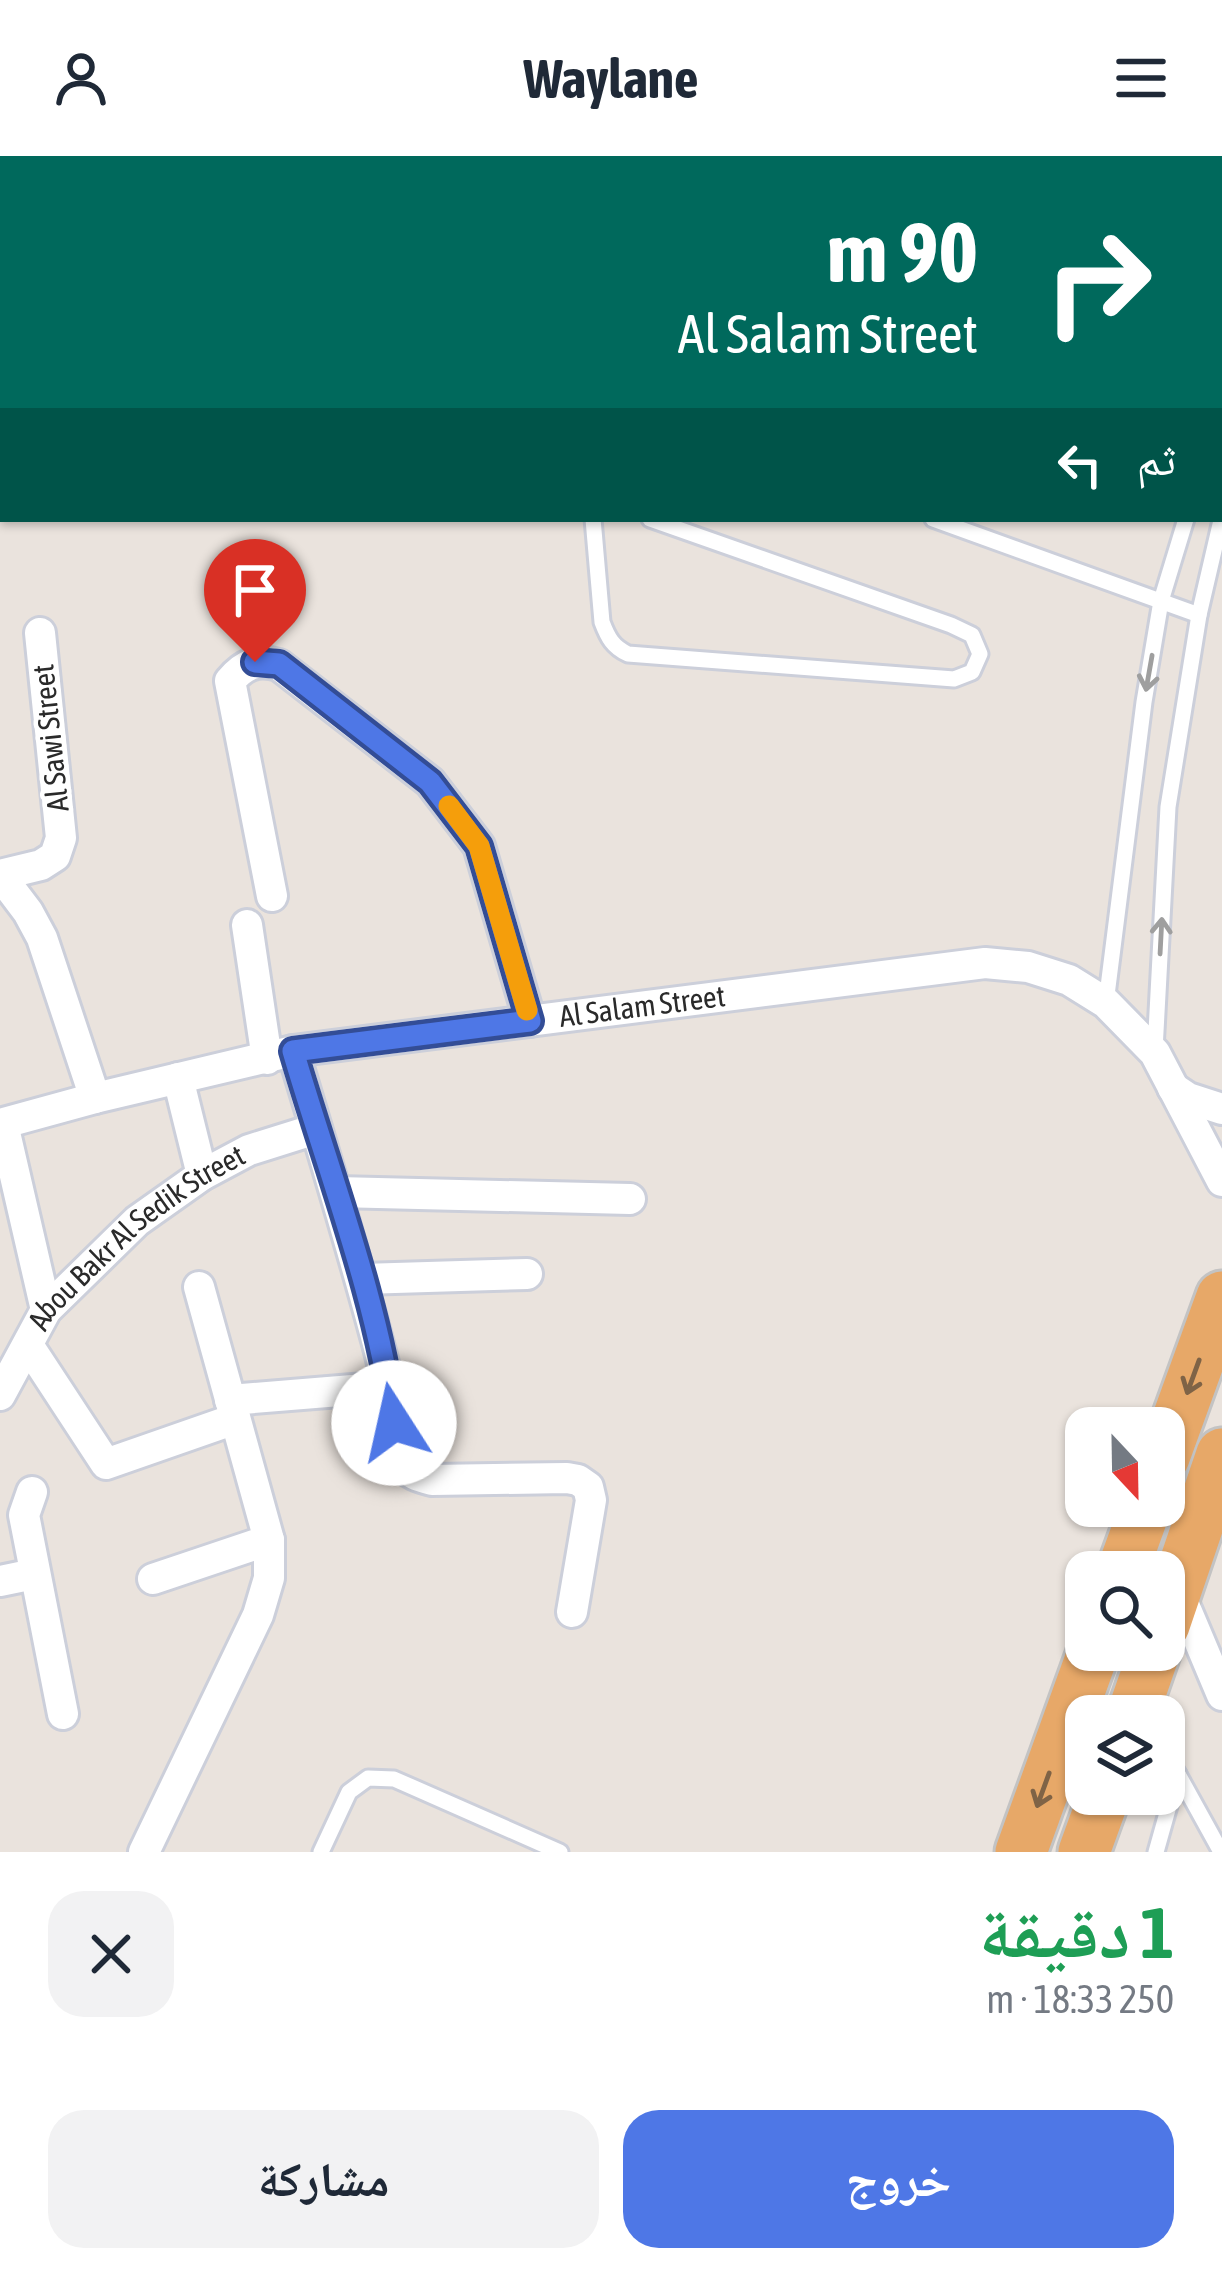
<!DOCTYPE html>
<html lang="ar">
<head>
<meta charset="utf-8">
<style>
	body { margin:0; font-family:"Asap Condensed","Noto Naskh Arabic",sans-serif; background:#f2f2f3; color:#1f2937; direction:rtl; height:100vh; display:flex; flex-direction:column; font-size:45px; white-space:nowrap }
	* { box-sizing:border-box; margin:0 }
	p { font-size:39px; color:#747a83 }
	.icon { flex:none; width:66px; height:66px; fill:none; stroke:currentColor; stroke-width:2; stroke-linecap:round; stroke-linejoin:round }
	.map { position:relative; height:1696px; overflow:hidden; direction:ltr }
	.panel { display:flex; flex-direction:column; background:#fff; flex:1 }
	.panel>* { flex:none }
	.top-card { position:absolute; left:0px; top:0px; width:1224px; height:366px; box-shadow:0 3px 9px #0004; direction:rtl; background:#00695c; color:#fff; overflow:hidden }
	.needle { width:78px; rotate:158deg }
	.buttons { position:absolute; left:1065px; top:1251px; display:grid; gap:24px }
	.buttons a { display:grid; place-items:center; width:120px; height:120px; border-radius:24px; background:#fff; box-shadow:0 3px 9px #0004; font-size:60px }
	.pin { position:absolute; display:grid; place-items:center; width:102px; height:102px; color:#fff; margin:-123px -51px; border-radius:50% 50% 50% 0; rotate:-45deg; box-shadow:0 0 12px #0007 }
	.pin .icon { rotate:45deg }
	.me { position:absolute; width:132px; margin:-66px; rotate:350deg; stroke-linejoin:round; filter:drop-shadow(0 0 9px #0008) }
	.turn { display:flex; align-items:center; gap:42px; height:252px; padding:0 48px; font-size:54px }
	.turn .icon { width:156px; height:156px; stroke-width:2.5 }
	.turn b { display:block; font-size:84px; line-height:102px }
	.then { display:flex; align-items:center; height:114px; padding:0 48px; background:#0003; gap:24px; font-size:45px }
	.round { display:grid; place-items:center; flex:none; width:126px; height:126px; border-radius:36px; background:#f2f2f3 }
	.overview { display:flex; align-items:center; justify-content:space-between; height:204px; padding:0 48px }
	h1 { font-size:72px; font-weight:700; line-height:90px; color:#1e9e55 }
	.action { display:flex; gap:24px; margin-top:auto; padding:24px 48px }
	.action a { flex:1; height:138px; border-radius:36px; background:#4e77e6; color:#fff; font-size:48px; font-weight:700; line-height:138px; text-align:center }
	.action a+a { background:#f2f2f3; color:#1f2937 }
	header { display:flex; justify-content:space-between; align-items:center; height:156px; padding:0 48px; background:#fff; font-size:54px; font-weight:700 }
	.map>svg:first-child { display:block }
</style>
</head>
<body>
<header><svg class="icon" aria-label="menu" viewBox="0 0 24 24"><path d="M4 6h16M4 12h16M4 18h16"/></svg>Waylane<svg class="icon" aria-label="person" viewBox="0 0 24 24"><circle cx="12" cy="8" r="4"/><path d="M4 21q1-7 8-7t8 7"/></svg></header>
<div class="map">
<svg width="1222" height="1696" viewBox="0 0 1222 1696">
	<rect width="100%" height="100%" fill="#eae3dd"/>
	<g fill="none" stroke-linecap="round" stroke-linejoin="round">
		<defs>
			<g id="service">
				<path d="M627,3L631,0"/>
				<path d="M707,3L708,0"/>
				<path d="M1040,3L1041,0"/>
				<path d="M1176,3L1177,0"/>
				<path d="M1221,46L1222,47"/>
				<path d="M1221,104H1222"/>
				<path d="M1221,244L1222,241"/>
				<path d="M593,363L602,466C608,482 613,491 628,498L954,523L972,516L980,498L972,479L951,469L650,363"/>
				<path d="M933,363L1199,459"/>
				<path d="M1106,847L1144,546L1161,445L1186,363"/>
				<path d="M1155,894L1168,651L1199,459L1222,360"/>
				<path d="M1178,1618L1221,1696"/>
				<path d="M321,1696L349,1636L368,1622L394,1623L560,1696"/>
				<path d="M1156,1696L1178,1618L1164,1594"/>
			</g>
			<g id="minor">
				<path d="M0,62L3,63"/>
				<path d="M0,182H3"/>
				<path d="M0,719L41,709L55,700L61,682L40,477"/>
				<path d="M0,719L28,756L42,782L95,942"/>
				<path d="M272,740L230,525C244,508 257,503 279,509L430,626L479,690L530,865"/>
				<path d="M247,769L267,903"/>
				<path d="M293,895C324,999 356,1102 383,1207C389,1231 392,1290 401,1306C408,1318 420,1321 432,1324L567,1322L578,1324L588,1331L591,1344L572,1456"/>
				<path d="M178,922L202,1019"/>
				<path d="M1173,932L1188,942L1222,953"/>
				<path id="s1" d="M0,968L95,942L293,895L985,807L1028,811L1069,824L1106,847L1155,897L1222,1025"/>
				<path d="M3,968L46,1154"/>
				<path d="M337,1036L630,1043"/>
				<path d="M362,1123L527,1118"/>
				<path d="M28,1189L106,1308L235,1263"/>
				<path id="s2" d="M0,1239L46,1154L137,1065L202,1019L249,994L316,973"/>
				<path d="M230,1244L389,1231"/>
				<path d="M32,1336L24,1359L63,1558"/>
				<path d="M153,1423L269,1384"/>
				<path d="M0,1425L34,1418"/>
				<path d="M1177,1432L1222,1539"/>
				<path d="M144,1696L258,1459L269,1422V1384L199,1131"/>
			</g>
			<g id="trunk">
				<path d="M1164,1301L1222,1141"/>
				<path d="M1122,1416L1146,1350"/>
				<path d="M1164,1469L1222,1298"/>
				<path d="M1132,1560L1155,1494"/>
				<path d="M1021,1696L1094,1494"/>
				<path d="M1084,1696L1105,1638"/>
			</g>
		</defs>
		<use href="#service" stroke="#cccfda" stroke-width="21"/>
		<use href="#minor" stroke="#cccfda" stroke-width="36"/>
		<use href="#trunk" stroke="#c3c3c3" stroke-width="57"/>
		<use href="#service" stroke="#fff" stroke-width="15"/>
		<use href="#minor" stroke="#fff" stroke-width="30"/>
		<use href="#trunk" stroke="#e7a868" stroke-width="51"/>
	</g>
	<defs><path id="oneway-shaft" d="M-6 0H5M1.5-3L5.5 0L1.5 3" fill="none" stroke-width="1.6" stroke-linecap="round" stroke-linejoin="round" transform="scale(3)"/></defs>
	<g stroke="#9f9f9f">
		<use href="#oneway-shaft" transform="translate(1149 517) rotate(100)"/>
		<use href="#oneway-shaft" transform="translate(1161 780) rotate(-87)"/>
	</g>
	<g stroke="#7f6346">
		<use href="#oneway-shaft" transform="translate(1193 1221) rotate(110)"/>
		<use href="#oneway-shaft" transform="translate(1043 1634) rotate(110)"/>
	</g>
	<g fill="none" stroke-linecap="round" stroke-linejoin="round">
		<defs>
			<path id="route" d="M255,506L279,508L430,626L479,690L530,865L293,895C328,1015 378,1143 394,1267"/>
		</defs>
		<use href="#route" stroke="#334d96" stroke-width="30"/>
		<use href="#route" stroke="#4e77e6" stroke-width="21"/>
		<path stroke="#f59e0b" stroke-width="21" d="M449,650L479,690L527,854"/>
	</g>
	<g text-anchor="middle" stroke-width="9" stroke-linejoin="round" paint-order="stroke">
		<g font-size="30" fill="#2a2a2a" stroke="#fff">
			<text transform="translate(51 582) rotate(-96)" y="10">Al Sawi Street</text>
			<text dy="10" stroke="none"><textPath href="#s1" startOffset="654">Al Salam Street</textPath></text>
			<text dy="10" stroke="none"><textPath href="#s2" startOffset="213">Abou Bakr Al Sedik Street</textPath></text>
		</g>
	</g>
</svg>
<div class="buttons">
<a><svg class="needle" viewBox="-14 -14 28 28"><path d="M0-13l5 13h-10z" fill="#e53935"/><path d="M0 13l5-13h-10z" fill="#747a83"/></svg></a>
<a><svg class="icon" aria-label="search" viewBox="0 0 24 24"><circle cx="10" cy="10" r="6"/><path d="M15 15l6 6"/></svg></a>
<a><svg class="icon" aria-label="layers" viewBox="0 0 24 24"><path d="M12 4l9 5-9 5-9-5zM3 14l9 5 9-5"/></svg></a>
</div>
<div class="pin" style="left:255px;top:506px;background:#d93025"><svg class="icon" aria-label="arrive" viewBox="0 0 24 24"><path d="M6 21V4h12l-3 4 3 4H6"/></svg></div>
<svg class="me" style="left:394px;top:1267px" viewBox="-20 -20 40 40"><circle r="19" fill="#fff"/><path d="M0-13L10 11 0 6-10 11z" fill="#4e77e6"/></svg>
<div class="top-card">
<div class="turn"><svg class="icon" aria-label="right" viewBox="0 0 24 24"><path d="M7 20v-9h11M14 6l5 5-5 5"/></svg><div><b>90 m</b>Al Salam Street</div></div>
<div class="then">ثم<svg class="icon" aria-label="left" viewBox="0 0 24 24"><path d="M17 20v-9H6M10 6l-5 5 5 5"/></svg></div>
</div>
</div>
<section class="panel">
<div class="overview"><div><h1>1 دقيقة</h1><p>250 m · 18:33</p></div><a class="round"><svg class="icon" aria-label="close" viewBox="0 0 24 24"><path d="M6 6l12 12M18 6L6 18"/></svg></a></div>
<div class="action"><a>خروج</a><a>مشاركة</a></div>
</section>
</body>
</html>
